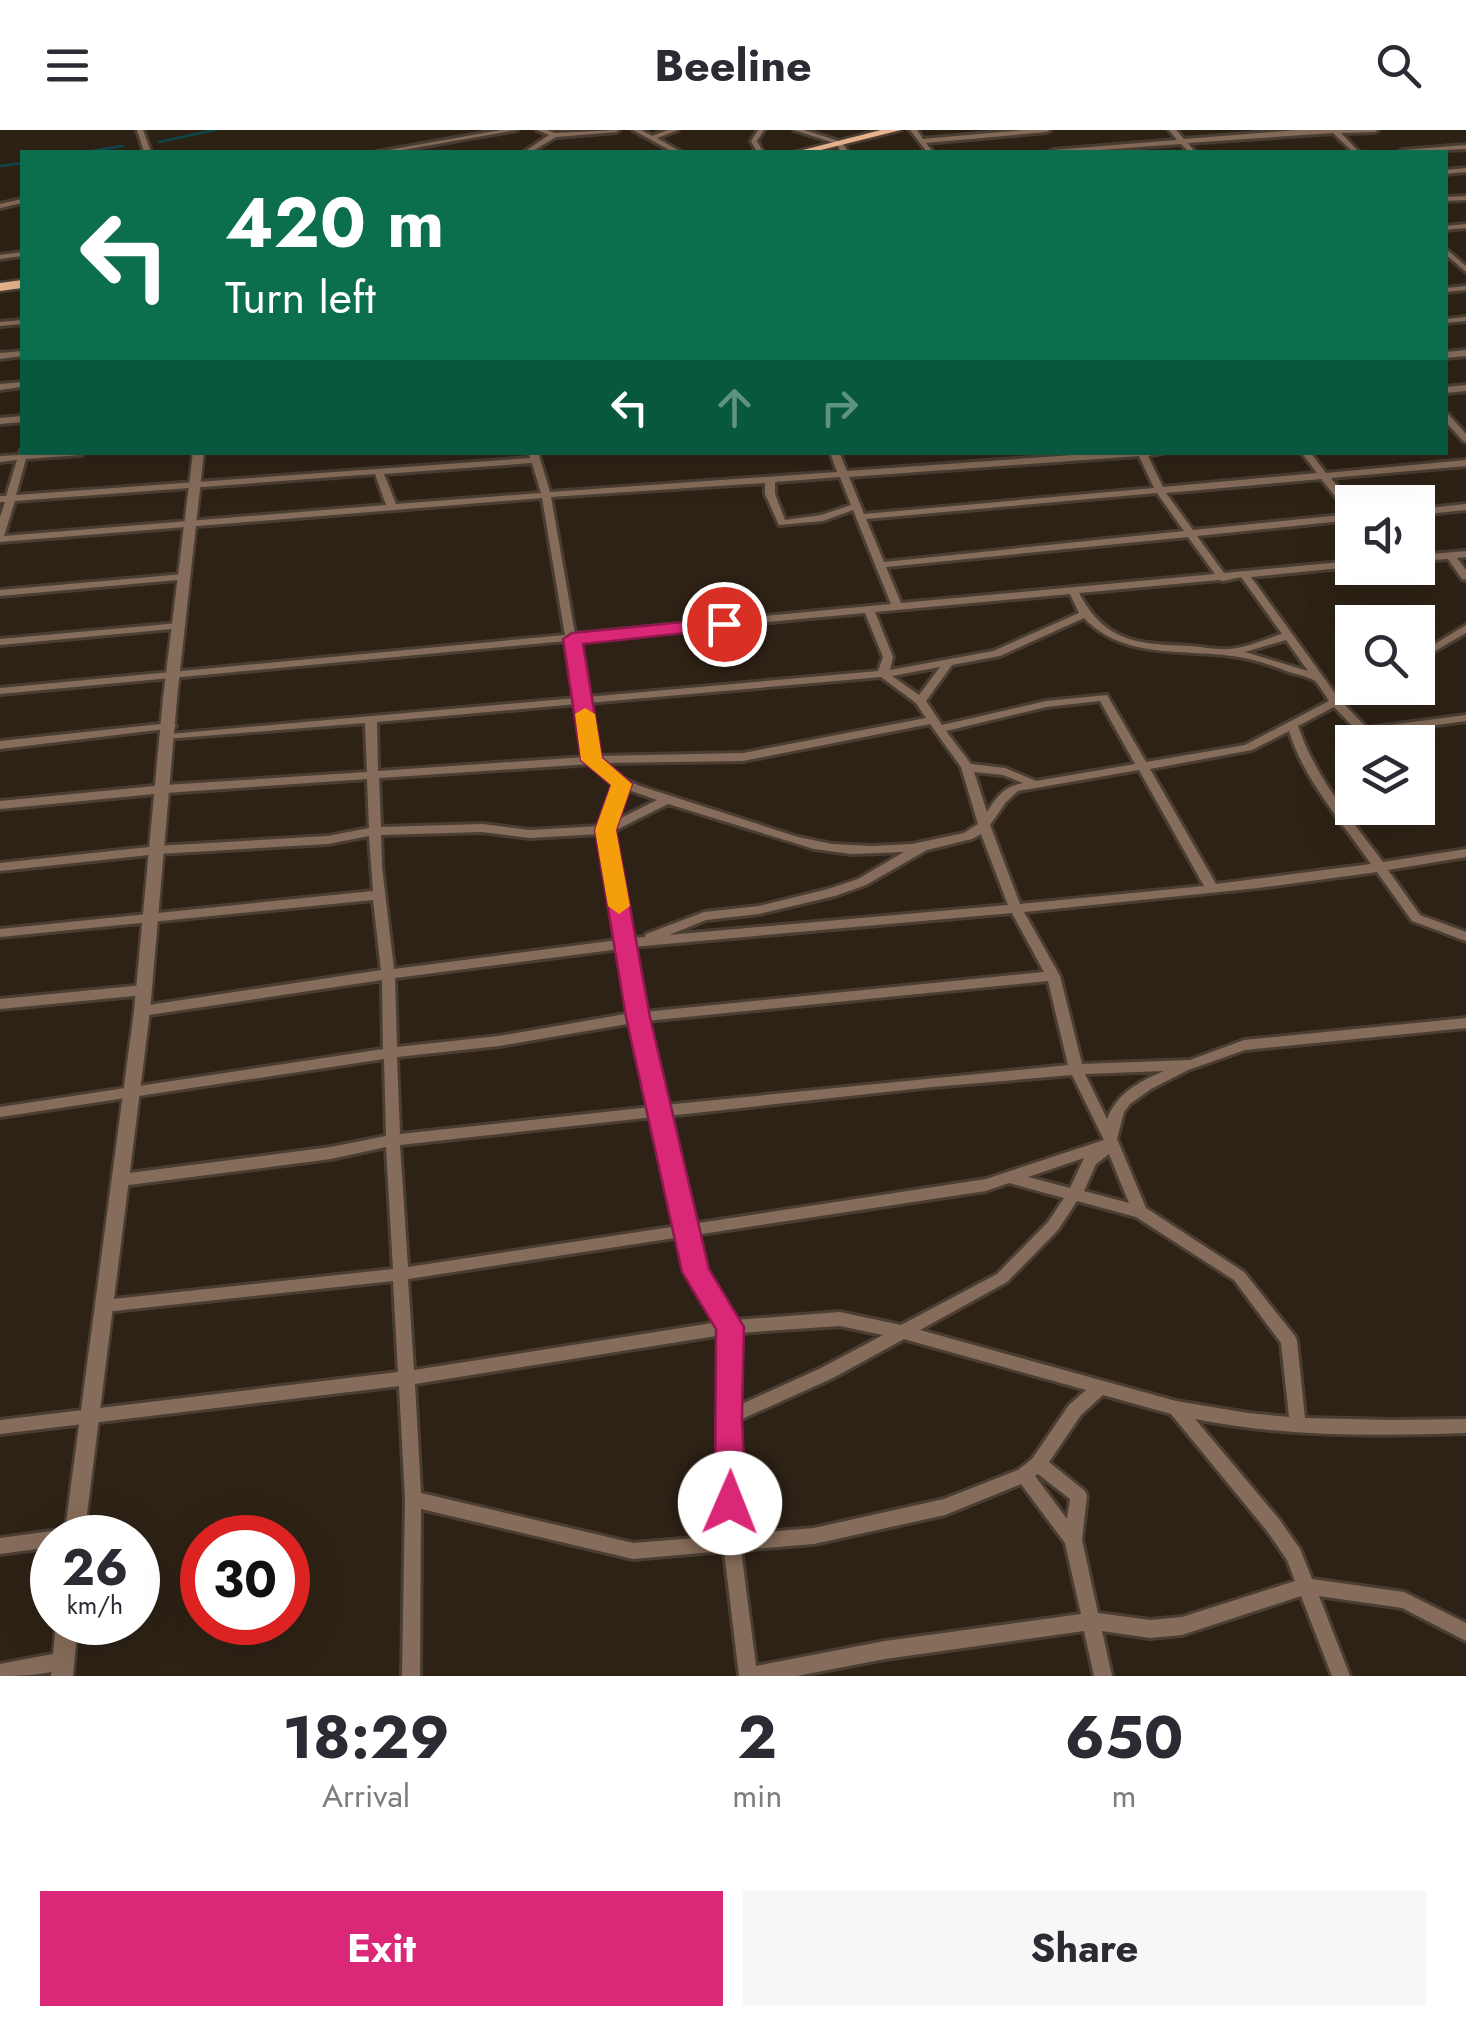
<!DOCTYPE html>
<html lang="en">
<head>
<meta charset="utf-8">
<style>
	body { margin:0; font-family:Jost,sans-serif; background:#f7f7f7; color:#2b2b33; height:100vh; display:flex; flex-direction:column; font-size:38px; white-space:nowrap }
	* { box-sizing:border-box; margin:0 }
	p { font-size:32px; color:#7c7c81 }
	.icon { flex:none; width:55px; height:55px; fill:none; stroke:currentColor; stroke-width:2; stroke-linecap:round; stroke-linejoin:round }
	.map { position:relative; height:1546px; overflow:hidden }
	.sheet { display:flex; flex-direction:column; background:#fff; flex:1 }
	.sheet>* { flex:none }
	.top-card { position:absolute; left:20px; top:20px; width:1428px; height:305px; border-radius:0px; box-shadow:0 10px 40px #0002; background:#0b6e4f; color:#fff; overflow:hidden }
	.tools { position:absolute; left:1335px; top:355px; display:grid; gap:20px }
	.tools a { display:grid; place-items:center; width:100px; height:100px; border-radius:0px; background:#fff; box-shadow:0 10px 40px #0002; font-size:50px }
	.speed { position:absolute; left:30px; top:1385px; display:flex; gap:20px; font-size:50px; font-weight:700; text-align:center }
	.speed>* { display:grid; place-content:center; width:130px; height:130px; border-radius:50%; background:#fff; box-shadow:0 10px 40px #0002; line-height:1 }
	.speed small { font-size:25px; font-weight:400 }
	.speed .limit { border:15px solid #d22; background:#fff; color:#111 }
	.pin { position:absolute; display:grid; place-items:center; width:85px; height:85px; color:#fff; margin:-42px; border:5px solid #fff; border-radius:50%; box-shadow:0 2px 10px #0007 }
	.me { position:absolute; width:110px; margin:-55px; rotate:1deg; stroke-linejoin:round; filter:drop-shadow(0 0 8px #0008) }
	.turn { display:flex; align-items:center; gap:35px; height:210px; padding:0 40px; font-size:45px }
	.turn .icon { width:130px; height:130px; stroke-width:2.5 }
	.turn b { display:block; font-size:70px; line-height:85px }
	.lanes { display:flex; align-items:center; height:95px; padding:0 40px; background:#0003; justify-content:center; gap:50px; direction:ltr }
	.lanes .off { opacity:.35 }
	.eta { display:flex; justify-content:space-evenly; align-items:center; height:170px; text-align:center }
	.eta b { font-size:60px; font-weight:700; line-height:70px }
	.button { display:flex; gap:20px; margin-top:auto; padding:20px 40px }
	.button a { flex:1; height:115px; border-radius:0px; background:#db2777; color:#fff; font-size:40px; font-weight:700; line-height:115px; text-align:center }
	.button a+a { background:#f7f7f7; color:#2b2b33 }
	header { display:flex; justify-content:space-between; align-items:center; height:130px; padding:0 40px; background:#fff; font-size:45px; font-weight:700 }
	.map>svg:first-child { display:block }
</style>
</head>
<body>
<header><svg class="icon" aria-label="menu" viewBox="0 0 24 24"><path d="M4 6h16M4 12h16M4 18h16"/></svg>Beeline<svg class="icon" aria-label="search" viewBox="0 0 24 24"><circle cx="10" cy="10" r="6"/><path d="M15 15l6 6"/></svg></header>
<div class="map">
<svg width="1466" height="1546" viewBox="0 0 1466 1546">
	<rect width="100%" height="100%" fill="#2e2216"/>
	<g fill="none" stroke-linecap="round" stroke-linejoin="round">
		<g stroke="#0d484d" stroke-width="2.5">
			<path d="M159,12L214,0"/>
			<path d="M85,22L123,16"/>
			<path d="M0,36L22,33"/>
		</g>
		<defs>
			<g id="minor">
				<path d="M137,0H143L151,22H144Z"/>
				<path d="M501,0H517L391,22H377Z"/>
				<path d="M537,0H547L555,3L619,0L616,2L556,7L531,22H524L549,5Z"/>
				<path d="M633,0H641L652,6L668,0H678L657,8L681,22H673Z"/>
				<path d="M758,0H764L757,11L763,22H757L751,11Z"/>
				<path d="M794,0H804L842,12L848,22H841L837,14Z"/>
				<path d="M910,0H917L923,9L1023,0H1050L1047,2L926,13L933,22H927Z"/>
				<path d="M1169,0H1176L1184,9L1297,0H1378L1375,2L1341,3L1359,22H1353L1333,3L1188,13L1195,22H1189L1181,14L1073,22H1049L1053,20L1177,10Z"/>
				<path d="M1466,15V19L1399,22L1403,20Z"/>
				<path d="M1466,38V42L1445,44V40Z"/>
				<path d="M1466,66V70L1445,71V67Z"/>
				<path d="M22,69V73L0,78V74Z"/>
				<path d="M1466,94V98L1445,100V96Z"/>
				<path d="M1445,118L1466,136V142L1445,124Z"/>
				<path d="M22,122V126L0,129V125Z"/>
				<path d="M1466,156V160L1445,162V158Z"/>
				<path d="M1466,187V191L1445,193V189Z"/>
				<path d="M22,190V194L0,196V192Z"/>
				<path d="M1466,220V226L1445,228V222Z"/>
				<path d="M22,221V226L0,229V223Z"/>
				<path d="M22,252V257L0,260V254Z"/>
				<path d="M1466,255V261L1445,263V257Z"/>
				<path d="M1445,283L1448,284L1466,304V312L1463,311L1445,291Z"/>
				<path d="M22,286V292L0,294V288Z"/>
				<path d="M21,320L28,324L85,322L81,325L26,329L16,365L530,328L529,322H538L550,362L837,342L830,322H839L847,341L1115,322H1166L1148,326L1163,357L1317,343L1301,322H1310L1326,343L1466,330V336L1331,348L1352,375V384L1349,383L1321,349L1166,363L1193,400L1352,384V390L1197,406L1224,443L1352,431V437L1251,447L1337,566L1354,558H1366L1365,560L1342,572L1367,598L1466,585V591L1364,605L1360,604L1334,577L1298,596C1315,647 1351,689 1383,732L1466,719V727L1388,740L1420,785L1466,802V811L1412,791L1377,742L1258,758L1024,782L1060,846L1082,934L1190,930L1244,910L1466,888V898L1245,920L1188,940L1151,959L1130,974L1124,982L1117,1009L1146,1078L1244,1142L1295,1206L1297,1211L1305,1288L1393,1290L1466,1289V1303C1375,1306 1284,1307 1195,1289L1279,1389L1300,1419L1312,1449L1404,1462L1466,1493V1511L1402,1478L1319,1466L1350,1546H1332L1301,1466L1182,1505L1150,1508L1102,1501L1112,1546H1094L1084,1501L885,1529L797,1546H739L724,1421L633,1429L421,1379L420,1546H402L405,1369L399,1256L0,1304V1290L398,1242L393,1151L104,1182L99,1181L96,1176L99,1171L104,1170L393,1139L386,1017L331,1029L121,1056L116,1054L114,1050L116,1046L121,1044L331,1017L386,1006L384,929L0,987V977L383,919L382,850L142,886L137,884L135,881L137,878L142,876L381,840L373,770L0,807V799L373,761L369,706L328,714L158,724L0,741V733L158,716L328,706L369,698L367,649L165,663L0,679V671L165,655L367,642L365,593L166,609L164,607L170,604L576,568L566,511L0,564V558L565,505L542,368L0,412V387L5,372H0V366H6L17,330L0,332V326L19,325ZM1139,326L1154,358L864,384L849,347ZM532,333L541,363L396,374L384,344ZM375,344L386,375L4,406L15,371ZM840,347L851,375L821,385L785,390L775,364V352ZM765,353V364L779,395L823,391L853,380L891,474L575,504L551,367ZM1157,363L1184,401L884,432L866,389ZM1188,407L1215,444L901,473L886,437ZM1241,447L1282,504C1265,509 1246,518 1229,519C1217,520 1203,517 1190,516C1139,514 1105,513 1079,463L1219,450L1223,451ZM1070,464L1079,483L993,521L890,540L893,527L875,482ZM865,483L883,527L878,541L587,567L576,510ZM1084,488C1123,529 1181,519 1232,526C1251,528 1268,534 1286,541C1294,544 1308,546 1315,551C1320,556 1325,565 1329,571L1245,615L1146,632L1107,565L1046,571L942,595L926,571L952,535L1000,526ZM1286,510L1308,541L1245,522ZM940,537L919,565L892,546ZM881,547L916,573L926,588L743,623L597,626L588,573ZM1100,571L1135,634L1036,651L1005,638L971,634L946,601L1046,577ZM577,574L586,627L378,641L377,592ZM930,594L961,637L978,694L964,703L912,714L872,716L832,714L798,707L640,656L626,650L604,633L743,631ZM1289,601C1304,650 1342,692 1371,734L1216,754L1150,639L1252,620ZM590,634L616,654L601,696L530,700L482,694L381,697L379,648ZM1139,640L1204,756L1020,774L990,695L1006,672L1018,661ZM974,642L1003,645L1023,653C1004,656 996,668 987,682ZM626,659L657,670L615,691ZM668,674L814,719L852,724L904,722L858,749L828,759L759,776L704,782L646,804L645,807L631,808L612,702ZM482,702L530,708L601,704L618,810L394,839L382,737L381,705ZM981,704L1008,775L669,805L706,790L759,784L835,766L866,755L927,720L972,709ZM1012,783L1044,842L644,882L632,817ZM620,819L631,883L499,906L397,917L395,848ZM1048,851L1068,935L665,975L646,891ZM633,893L651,977L400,1004L397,927L499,916ZM1164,941C1139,952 1118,962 1107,989L1085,944ZM1072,945L1104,1010L986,1049L692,1094L667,986L932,957ZM654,987L678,1096L408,1137L400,1015ZM1109,1024L1129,1073L1084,1061L1096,1034ZM1084,1028L1070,1058L1028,1047ZM1009,1053L1064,1068L1048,1092L997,1144L901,1195L840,1182L734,1190L703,1141L695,1105L986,1061ZM1077,1071L1136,1087L1234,1150L1281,1213L1289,1287L1248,1283L1176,1271L920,1200L1007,1152L1058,1100ZM681,1107L688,1142L719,1192L414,1240L408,1149ZM840,1196L883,1205L821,1238L735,1277L738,1203ZM722,1205L719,1288L724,1351L720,1395L722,1406L633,1413L421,1363L415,1254ZM904,1209L1086,1260L1069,1275L1032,1329L1018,1340L944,1369L814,1398L739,1404L740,1351L735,1292L833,1248ZM1103,1265L1171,1284L1267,1401L1287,1430L1295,1451L1182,1487L1150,1490L1098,1483L1082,1410L1087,1366L1085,1361L1049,1332L1081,1285ZM1038,1344L1070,1369L1067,1389L1035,1346ZM1021,1354L1065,1413L1081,1484L885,1511L756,1536L741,1420L814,1414L945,1385Z"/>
				<path d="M1466,374V380L1418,385V379Z"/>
				<path d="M1466,421V427L1457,428L1466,440V450L1462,449L1448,429L1418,431V425Z"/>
				<path d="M184,444L188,445V449L0,466V460Z"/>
				<path d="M179,493L184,496L183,498L0,515V509Z"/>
				<path d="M1466,495V503L1418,531V524Z"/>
				<path d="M170,593L174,594L176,596L174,598L0,619V611Z"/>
				<path d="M144,855L149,857L151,860L149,863L144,865L0,879V869Z"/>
				<path d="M52,1401L58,1403L60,1408H52V1417L0,1424V1408Z"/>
				<path d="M63,1522L69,1525L72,1531L69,1537C47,1545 24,1546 0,1546V1534Z"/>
			</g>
			<g id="tertiary">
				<path d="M193,322H204L177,568L150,881L84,1408H64L134,881L163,568Z"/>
				<path d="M56,1492H78L73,1546H51Z"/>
			</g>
			<g id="primary">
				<path d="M881,0H901L813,22H795Z"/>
				<path d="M22,150V158L0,161V153Z"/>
			</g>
		</defs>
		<use href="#minor" stroke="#4a3e33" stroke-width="6"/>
		<use href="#tertiary" stroke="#4a3e33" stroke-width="5"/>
		<use href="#primary" stroke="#4a3e33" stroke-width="5"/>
		<use href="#minor" fill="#866c5a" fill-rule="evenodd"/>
		<use href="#tertiary" fill="#866c5a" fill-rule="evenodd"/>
		<use href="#primary" fill="#eab58e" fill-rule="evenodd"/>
	</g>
	<path fill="#db2777" stroke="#8e194d" stroke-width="2.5" d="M724,488L731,490V498L583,514L602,628L632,654L616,700L650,887L709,1139L744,1197L742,1288L746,1373L741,1383L730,1387L720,1383L715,1373L716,1199L682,1142L626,887L595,700L611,655L581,630L563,509L572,503Z"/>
	<path fill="#f59e0b" d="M585,578L595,584L602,628L632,654L616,700L630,776L619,784L608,776L595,700L611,655L581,630L575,584Z"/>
</svg>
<div class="tools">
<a><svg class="icon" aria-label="sound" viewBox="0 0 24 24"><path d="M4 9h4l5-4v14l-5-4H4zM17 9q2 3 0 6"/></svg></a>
<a><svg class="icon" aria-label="search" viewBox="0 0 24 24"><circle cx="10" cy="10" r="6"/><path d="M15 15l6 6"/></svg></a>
<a><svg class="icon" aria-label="layers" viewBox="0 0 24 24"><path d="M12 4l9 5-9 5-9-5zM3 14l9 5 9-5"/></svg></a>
</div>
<div class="speed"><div>26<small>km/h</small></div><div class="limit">30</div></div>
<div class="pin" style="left:724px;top:494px;background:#d93025"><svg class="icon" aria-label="arrive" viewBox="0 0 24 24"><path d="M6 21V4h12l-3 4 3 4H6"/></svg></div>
<svg class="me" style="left:730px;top:1373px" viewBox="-20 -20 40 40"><circle r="19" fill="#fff"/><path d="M0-13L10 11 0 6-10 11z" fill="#db2777"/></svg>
<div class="top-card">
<div class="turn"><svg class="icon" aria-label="left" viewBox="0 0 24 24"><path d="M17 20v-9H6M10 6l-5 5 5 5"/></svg><div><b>420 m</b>Turn left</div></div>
<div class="lanes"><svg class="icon" aria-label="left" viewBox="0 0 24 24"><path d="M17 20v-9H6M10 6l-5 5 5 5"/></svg><svg class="icon off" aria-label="ahead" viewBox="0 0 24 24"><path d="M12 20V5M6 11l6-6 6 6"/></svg><svg class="icon off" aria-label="right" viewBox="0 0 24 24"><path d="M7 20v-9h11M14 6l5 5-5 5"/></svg></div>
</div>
</div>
<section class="sheet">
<div class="eta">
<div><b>18:29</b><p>Arrival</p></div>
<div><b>2</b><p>min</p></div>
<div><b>650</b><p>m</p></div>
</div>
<div class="button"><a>Exit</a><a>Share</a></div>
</section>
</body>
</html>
